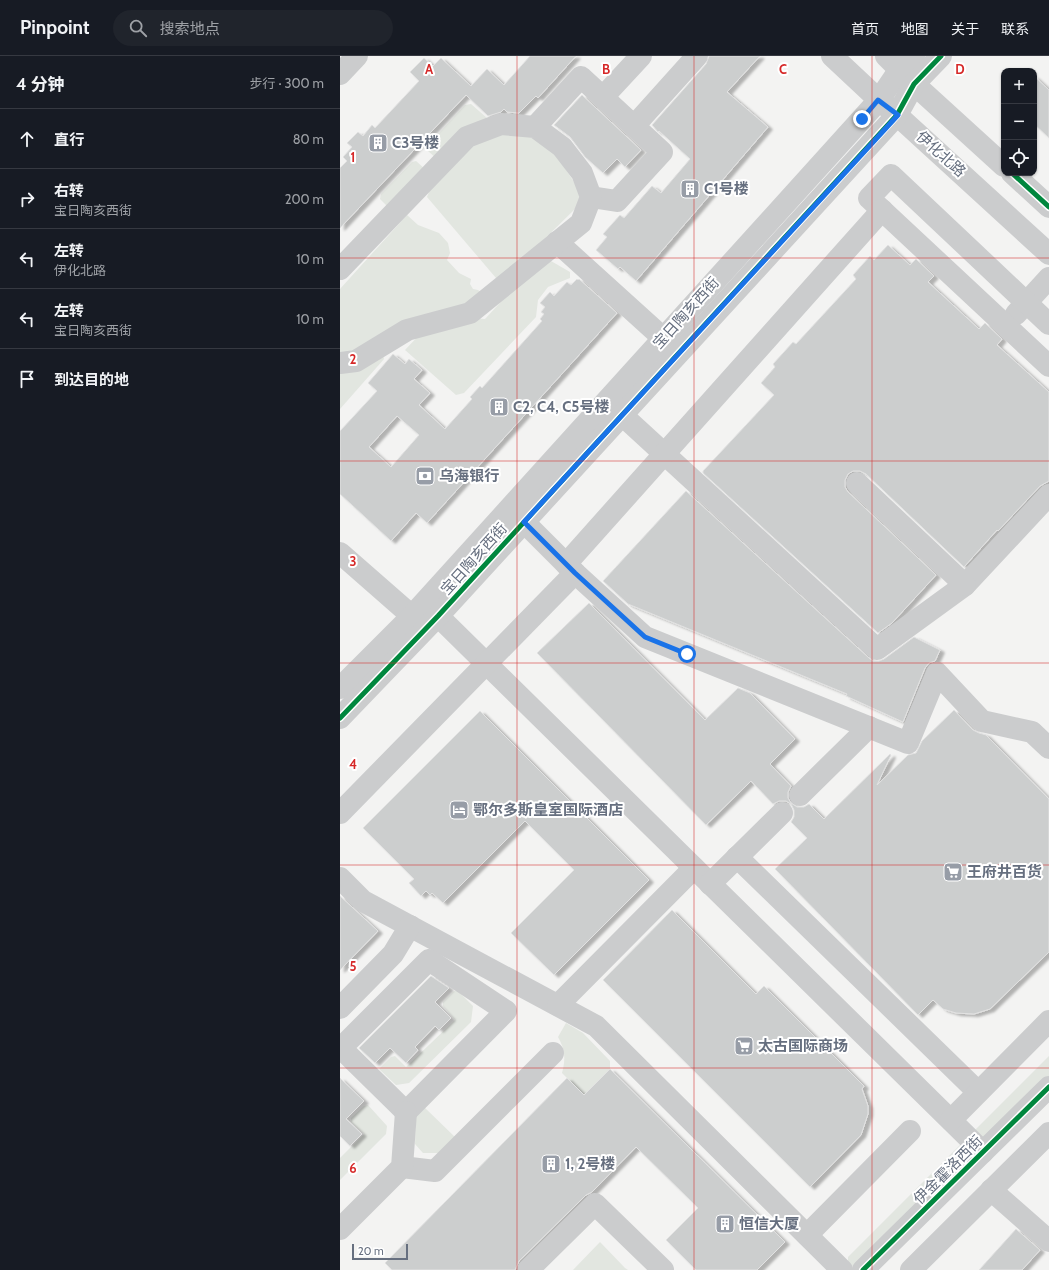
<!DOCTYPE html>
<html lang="zh">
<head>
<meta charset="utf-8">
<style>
  :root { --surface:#171b24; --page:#20242c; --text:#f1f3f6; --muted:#9ea1a6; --line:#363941 }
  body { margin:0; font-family:Cabin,"Noto Sans SC",sans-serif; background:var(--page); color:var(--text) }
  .controls { position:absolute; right:12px; top:12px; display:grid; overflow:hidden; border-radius:8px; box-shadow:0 1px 3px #0004 }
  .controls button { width:36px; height:36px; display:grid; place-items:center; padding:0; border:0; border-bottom:1px solid var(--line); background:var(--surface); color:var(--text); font:20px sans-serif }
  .scale { position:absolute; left:12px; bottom:10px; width:56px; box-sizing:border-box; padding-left:4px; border:2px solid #666f7f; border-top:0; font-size:11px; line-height:14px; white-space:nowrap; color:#666f7f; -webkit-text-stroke:3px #fff; paint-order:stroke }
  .stop { position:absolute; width:12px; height:12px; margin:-9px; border:3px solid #1a73e8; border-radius:50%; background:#fff }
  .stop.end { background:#1a73e8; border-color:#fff; box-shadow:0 1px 4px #0008 }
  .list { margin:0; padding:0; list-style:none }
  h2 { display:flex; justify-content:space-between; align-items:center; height:52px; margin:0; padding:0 16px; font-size:17px }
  h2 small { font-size:13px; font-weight:400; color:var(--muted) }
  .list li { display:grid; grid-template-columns:26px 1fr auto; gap:12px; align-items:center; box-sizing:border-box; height:60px; padding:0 16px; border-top:1px solid var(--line) }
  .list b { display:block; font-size:15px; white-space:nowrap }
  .list p { margin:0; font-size:13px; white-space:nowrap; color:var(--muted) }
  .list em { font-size:13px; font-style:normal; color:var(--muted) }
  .icon { flex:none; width:22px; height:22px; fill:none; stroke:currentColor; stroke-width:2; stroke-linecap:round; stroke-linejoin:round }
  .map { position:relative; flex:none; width:709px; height:1214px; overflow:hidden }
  header { display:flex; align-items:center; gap:24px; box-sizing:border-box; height:56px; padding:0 20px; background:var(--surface); border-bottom:1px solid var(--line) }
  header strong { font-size:19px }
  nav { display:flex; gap:22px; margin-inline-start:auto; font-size:14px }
  .search { width:280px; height:36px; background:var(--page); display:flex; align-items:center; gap:10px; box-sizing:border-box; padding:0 14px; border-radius:22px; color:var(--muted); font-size:15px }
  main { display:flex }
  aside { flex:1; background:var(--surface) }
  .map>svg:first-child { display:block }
  .green { fill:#e2e6e0 }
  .building { fill:#cccece; stroke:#e2e2e2; fill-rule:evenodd; filter:url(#shadow) }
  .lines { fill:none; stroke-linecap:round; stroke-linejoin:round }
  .minor { stroke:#cbcccd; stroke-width:22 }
  .cycleway-casing { stroke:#fff; stroke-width:8 }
  .cycleway { stroke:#00873e; stroke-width:5 }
  .route { stroke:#1a73e8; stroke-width:5 }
  .grid { fill:none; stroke:#d62828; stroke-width:1; stroke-opacity:0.55 }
  .labels { text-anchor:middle; stroke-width:4; stroke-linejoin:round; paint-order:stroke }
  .poi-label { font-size:15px; font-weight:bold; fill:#666f7f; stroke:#fff; text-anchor:start }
  .street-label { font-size:15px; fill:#666f7f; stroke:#fff }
  .grid-label { font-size:13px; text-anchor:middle; font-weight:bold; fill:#d62828; stroke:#fff; stroke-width:4; stroke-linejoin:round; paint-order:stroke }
</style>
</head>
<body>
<header>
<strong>Pinpoint</strong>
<div class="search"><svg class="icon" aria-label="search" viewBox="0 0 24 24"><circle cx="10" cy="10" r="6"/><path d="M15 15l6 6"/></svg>搜索地点</div>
<nav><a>首页</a><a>地图</a><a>关于</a><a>联系</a></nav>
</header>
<main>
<aside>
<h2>4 分钟<small>步行 · 300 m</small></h2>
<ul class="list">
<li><svg class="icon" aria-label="ahead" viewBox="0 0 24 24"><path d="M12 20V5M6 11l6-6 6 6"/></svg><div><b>直行</b></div><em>80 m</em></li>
<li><svg class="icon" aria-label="right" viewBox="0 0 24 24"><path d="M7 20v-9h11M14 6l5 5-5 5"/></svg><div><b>右转</b><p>宝日陶亥西街</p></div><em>200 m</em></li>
<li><svg class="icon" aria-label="left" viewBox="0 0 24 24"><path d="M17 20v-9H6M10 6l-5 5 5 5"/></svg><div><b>左转</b><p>伊化北路</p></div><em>10 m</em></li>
<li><svg class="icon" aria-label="left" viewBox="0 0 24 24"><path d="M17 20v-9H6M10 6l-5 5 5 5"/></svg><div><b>左转</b><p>宝日陶亥西街</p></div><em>10 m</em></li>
<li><svg class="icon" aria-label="arrive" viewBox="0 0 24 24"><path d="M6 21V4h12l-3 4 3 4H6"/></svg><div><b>到达目的地</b></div></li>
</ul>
</aside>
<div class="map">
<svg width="709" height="1214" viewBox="0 0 709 1214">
  <defs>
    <filter id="shadow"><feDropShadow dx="4.5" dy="2.5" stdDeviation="1" flood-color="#0004"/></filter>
  </defs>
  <rect width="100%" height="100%" fill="#f3f3f2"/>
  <g class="green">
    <polygon points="131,48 147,62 96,102 88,95 88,89 125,49"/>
    <polygon points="171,75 209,87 241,137 238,150 163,224 156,222 87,141 93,126 128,86"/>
    <polygon points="76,105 86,114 49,152 40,143 41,138 72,106"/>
    <polygon points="67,159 78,169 99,177 108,187 110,197 107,204 119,217 131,223 130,228 133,233 138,234 142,237 132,249 0,300 0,233"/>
    <polygon points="211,205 230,216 230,222 208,231 198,244 196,261 124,337 116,339 65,294 82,276 129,262 145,263 195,209"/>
    <polygon points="43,299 44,303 0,353 0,315"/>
    <polygon points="114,935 118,935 133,950 131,966 69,1027 56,1029 39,1013 51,1001 55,1000 66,1011 115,964 103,950 103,946"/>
    <path d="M226,967L243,977L270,1005V1013L244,1039L222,1017C226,1003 225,993 218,981Z"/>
    <polygon points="709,1000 709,1023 646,1087 634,1075"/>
    <polygon points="28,1049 47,1070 46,1078 0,1124 0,1102 24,1078 11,1066 11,1062 24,1050"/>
    <polygon points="83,1050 118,1084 105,1097 83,1097 75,1088 76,1057"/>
    <polygon points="624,1085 633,1099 513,1211 508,1206 508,1201"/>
    <polygon points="260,1186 285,1212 288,1214 233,1214"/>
  </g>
  <g class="building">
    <polygon points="190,0 236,0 198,42 196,40 179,57 167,56 164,53 161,56 148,60 126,39 0,172 0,112 7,105 3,101 12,91 7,87 18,76 23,80 32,69 35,72 79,25 70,16 84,2 93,10 101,2 131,30 147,13 164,29"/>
    <polygon points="369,0 420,0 387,36 428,71 296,225 280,211 278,213 256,194 267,181 263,178 280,159 284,162 312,130 321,137 350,103 319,75 318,76 312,69 366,8"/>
    <polygon points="694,20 709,34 709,82 694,68"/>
    <polygon points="242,39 301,94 285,111 277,103 263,117 245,101 230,81 214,69"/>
    <polygon points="548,189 570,209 576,203 594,220 588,226 639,273 645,267 662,283 657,289 709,336 709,425 700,430 658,475 657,474 624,511 526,418 520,415 513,415 508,418 505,424 505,431 508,436 596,519 552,567 538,577 363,417 363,415 434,339 421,327 435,311 433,308 453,286 456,288 516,223 513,219 530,200 534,204"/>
    <path d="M237,223L238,224L239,223L277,257L87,467L76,457L51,485L0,438V375L37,335L28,327L53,298L65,308L69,303L82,314L74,323L90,337L79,349L105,373L132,343L130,341L140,330L142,332L202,265L200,263L204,258L201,256L205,251L200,247L210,236L214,240L227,226L231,229ZM57,360L79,379L51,411L29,391Z"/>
    <polygon points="346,435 529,602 533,605 539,605 544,603 574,581 600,594 595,605 589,607 585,612 563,666 506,640 507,638 288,548 263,525"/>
    <polygon points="249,547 365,664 398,632 410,637 455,683 430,708 451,730 448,736 448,742 451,747 457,751 464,751 469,748 484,763 550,698 551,699 537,729 568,699 576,697 582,685 614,654 633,674 639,677 646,679 709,743 709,896 650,953 634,958 616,957 603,953 593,944 578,959 435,813 467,782 451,766 454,761 454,754 451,748 446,745 439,745 433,748 411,725 366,769 197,597"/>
    <polygon points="140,655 309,824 214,919 171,877 234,814 185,765 103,847 92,837 90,839 86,835 81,840 69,827 74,823 23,772"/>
    <polygon points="0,840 38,875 0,914"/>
    <polygon points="332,854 416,938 424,930 524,1030 522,1033 528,1050 528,1058 521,1079 470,1131 263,924"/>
    <polygon points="91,920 109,932 95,946 111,962 99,974 95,970 75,991 78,994 66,1007 50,992 35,1007 19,992"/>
    <polygon points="270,1013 445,1186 417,1214 356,1214 326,1184 358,1152 296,1091 252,1136 246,1139 179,1205 175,1214 52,1214 45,1207 227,1022 244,1039"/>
    <polygon points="0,1022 24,1045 6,1063 22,1078 10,1090 0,1080"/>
    <polygon points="676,1173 700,1194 682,1214 639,1214"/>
  </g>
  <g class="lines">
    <g class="minor">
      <polyline points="492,0 539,44 557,59 709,198"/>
      <polyline points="546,0 574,28 664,110"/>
      <polyline points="0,18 17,0"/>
      <polyline points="263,41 301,0"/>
      <polyline points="294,70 357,0"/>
      <polyline points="195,71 241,21 322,96 277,145 251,141"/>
      <polyline points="672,117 709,151"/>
      <polyline points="217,186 323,282"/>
      <polyline points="0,213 127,81 161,68 195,71 222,91 242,117 251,141 241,167 130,257 67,274 16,305 0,307"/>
      <polyline points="676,258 709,222"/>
      <polyline points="709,268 551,119 529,142 709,310"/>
      <polyline points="282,359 537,593 625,529 709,439"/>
      <polyline points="517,427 625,529"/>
      <polyline points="184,466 235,517 305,581 568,687 597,617 642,665 692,676 709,692"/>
      <polyline points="0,497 72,560"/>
      <polyline points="226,508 542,154"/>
      <polyline points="98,560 643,1096"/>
      <polyline points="0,632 72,560 539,44 560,13 574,0"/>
      <polyline points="0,662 98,560 557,59 574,28 601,0"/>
      <polyline points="460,739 529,671"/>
      <polyline points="0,757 235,517"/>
      <polyline points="397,801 638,1036"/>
      <polyline points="0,822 23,845 256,970 502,1214"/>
      <polyline points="370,828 442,757"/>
      <polyline points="218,949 354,812"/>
      <polyline points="0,952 53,898 70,870"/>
      <polyline points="0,993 89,904 166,955 66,1056 1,992"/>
      <polyline points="611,1064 709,965"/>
      <polyline points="62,1111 95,1115 213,997"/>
      <polyline points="651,1134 709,1185"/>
      <polyline points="0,1173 62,1111 66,1056"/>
      <polyline points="467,1179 570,1075"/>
      <polyline points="188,1214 255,1148 323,1214"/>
      <polyline points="523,1214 709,1031"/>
      <polyline points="571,1214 709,1077"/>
    </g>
    <defs>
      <g id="cycleway">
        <polyline points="672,117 709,151"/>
        <polyline points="0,662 98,560 557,59 574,28 601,0"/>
        <polyline points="523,1214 709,1031"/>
      </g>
    </defs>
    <use href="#cycleway" class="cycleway-casing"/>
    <use href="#cycleway" class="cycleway"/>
  </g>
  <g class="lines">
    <polyline class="route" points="347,598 305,581 235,517 184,466 558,59 538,44 522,63"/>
  </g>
  <path class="grid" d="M177,0V1214M354,0V1214M532,0V1214M0,202H709M0,405H709M0,607H709M0,809H709M0,1012H709"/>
  <defs>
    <symbol id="building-square" viewBox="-11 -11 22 22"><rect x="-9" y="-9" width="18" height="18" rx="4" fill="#979da7" stroke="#fff"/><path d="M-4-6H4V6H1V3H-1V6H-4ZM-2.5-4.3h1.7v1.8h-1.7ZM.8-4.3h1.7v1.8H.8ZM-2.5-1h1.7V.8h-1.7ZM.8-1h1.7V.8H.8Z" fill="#fff"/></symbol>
    <symbol id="bank-square" viewBox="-11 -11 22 22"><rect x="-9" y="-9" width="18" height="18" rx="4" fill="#979da7" stroke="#fff"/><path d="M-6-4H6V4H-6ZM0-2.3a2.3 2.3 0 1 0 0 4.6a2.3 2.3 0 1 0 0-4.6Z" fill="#fff"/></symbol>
    <symbol id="hotel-square" viewBox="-11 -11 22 22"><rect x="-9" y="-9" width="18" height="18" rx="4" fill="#979da7" stroke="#fff"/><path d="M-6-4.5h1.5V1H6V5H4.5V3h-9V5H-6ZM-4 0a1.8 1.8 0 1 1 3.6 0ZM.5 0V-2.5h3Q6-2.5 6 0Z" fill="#fff"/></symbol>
    <symbol id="supermarket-square" viewBox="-11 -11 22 22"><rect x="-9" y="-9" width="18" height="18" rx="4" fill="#979da7" stroke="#fff"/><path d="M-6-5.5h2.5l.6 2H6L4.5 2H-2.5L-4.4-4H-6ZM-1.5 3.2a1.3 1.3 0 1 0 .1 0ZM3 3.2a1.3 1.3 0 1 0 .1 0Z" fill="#fff"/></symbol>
  </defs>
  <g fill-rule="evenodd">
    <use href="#building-square" x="27" y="76" width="22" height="22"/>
    <use href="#building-square" x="339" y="122" width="22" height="22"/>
    <use href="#building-square" x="148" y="340" width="22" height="22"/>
    <use href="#bank-square" x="74" y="409" width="22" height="22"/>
    <use href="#hotel-square" x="108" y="743" width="22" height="22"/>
    <use href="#supermarket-square" x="602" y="805" width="22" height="22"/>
    <use href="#supermarket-square" x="393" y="979" width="22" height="22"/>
    <use href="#building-square" x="200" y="1097" width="22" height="22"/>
    <use href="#building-square" x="374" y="1157" width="22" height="22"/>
  </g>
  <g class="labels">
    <g class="poi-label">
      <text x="52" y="92">C3号楼</text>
      <text x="364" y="138">C1号楼</text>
      <text x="173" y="356">C2, C4, C5号楼</text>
      <text x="99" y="425">乌海银行</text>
      <text x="133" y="759">鄂尔多斯皇室国际酒店</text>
      <text x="627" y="821">王府井百货</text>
      <text x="418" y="995">太古国际商场</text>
      <text x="225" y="1113">1, 2号楼</text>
      <text x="399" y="1173">恒信大厦</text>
    </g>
    <g class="street-label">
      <text transform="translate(601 98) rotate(42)" y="5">伊化北路</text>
      <text transform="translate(346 257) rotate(-48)" y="5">宝日陶亥西街</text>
      <text transform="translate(134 503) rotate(-48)" y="5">宝日陶亥西街</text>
      <text transform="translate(608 1114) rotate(-45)" y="5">伊金霍洛西街</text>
    </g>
  </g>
  <g class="grid-label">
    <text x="89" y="18">A</text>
    <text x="266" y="18">B</text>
    <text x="443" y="18">C</text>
    <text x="620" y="18">D</text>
    <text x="13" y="106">1</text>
    <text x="13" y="308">2</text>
    <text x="13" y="510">3</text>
    <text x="13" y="713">4</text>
    <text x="13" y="915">5</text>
    <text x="13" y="1117">6</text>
  </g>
</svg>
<div class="controls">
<button>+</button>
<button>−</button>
<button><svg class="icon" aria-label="locate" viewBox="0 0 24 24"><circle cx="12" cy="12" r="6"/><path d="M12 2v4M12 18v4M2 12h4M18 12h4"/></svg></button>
</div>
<div class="scale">20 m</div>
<div class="stop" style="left:347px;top:598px"></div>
<div class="stop end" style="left:522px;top:63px"></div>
</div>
</main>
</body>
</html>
